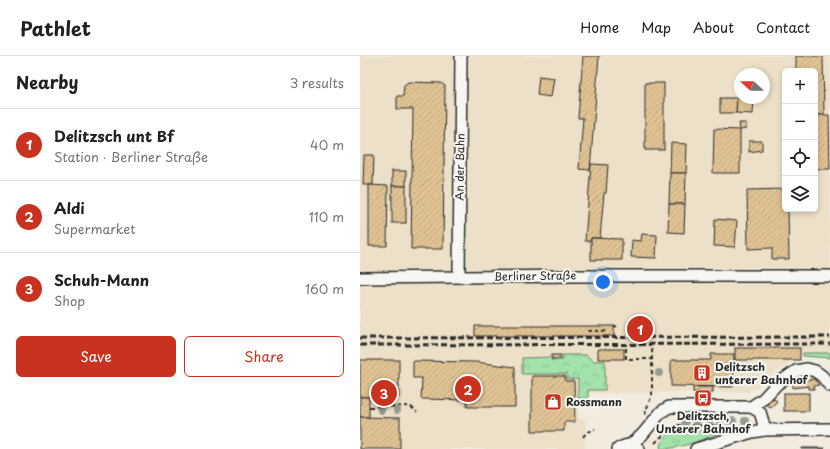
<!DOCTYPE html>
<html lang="en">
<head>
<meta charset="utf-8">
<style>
  :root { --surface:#fff; --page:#f6f6f6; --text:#202124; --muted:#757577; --line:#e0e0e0; --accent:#c8321e }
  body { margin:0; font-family:"Playpen Sans",sans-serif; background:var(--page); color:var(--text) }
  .controls { position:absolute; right:12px; top:12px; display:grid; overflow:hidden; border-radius:6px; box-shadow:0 2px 6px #0003 }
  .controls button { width:36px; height:36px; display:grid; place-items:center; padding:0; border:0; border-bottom:1px solid var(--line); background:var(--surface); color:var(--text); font:20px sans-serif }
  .compass { position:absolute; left:374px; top:12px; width:36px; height:36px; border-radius:50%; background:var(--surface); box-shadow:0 2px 6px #0003; rotate:291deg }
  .you { position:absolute; left:243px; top:226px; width:14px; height:14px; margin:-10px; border:3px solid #fff; border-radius:50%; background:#1a73e8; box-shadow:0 0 0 6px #1a73e833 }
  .badge { display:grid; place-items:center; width:26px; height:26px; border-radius:50%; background:var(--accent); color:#fff; font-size:13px; font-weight:700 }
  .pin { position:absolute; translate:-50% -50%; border:2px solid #fff; box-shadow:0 1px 4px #0006 }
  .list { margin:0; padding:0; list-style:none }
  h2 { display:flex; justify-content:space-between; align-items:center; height:52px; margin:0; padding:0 16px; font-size:17px }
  h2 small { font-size:13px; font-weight:400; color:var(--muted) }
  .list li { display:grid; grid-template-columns:26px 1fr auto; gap:12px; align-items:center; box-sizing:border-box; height:72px; padding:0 16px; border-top:1px solid var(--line) }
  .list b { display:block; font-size:15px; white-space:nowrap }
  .list p { margin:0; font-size:13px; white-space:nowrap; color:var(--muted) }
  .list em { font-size:13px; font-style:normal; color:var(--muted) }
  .actions { display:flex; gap:8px; padding:12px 16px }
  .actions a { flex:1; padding:9px 0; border:1px solid var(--accent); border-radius:6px; text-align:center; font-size:14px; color:var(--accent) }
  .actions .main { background:var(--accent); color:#fff }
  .icon { flex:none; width:22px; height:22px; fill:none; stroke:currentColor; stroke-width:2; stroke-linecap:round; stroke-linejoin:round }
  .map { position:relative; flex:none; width:470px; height:393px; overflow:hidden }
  header { display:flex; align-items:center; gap:24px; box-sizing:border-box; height:56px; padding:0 20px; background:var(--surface); border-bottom:1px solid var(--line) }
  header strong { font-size:19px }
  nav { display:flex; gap:22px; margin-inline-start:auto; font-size:14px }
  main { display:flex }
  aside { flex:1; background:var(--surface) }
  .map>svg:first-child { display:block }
  .built { fill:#ede0c8; fill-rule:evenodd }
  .grass { fill:url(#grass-tufts); stroke:#67866a }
  .forest { fill:url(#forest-crowns); stroke:#67866a }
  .building { fill:url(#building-hatch); stroke:#2b2b2b }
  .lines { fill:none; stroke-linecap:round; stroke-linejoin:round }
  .minor-casing { stroke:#2b2b2b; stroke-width:14 }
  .path { stroke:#2b2b2b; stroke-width:2; stroke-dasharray:4 3; stroke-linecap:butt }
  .minor { stroke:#f6f6f2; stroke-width:11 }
  .rail { stroke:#2b2b2b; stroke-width:3; stroke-dasharray:6 3; stroke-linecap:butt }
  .tree { fill:#959b8e }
  .labels { text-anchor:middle; stroke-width:4; stroke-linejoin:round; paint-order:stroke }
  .street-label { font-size:11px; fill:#2b2b2b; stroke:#f6f6f2 }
  .poi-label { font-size:11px; font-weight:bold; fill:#2b2b2b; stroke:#f6f6f2; text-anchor:start }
</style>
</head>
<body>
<header>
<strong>Pathlet</strong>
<nav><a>Home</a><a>Map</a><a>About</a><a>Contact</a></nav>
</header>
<main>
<aside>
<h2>Nearby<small>3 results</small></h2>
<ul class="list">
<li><span class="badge">1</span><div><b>Delitzsch unt Bf</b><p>Station · Berliner Straße</p></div><em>40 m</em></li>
<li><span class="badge">2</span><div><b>Aldi</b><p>Supermarket</p></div><em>110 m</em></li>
<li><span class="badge">3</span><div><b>Schuh-Mann</b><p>Shop</p></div><em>160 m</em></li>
</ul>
<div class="actions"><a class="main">Save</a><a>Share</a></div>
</aside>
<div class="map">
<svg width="470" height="393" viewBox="0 0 470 393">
  <defs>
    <pattern id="grass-tufts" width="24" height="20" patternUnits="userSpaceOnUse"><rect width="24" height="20" fill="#a3e2aa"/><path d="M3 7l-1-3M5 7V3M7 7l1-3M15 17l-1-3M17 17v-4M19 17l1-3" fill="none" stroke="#8cc292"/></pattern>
    <pattern id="forest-crowns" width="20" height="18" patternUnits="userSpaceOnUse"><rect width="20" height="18" fill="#a3e2aa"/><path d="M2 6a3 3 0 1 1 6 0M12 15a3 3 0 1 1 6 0" fill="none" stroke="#8cc292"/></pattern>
    <pattern id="building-hatch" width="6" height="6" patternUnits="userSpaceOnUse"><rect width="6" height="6" fill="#e0c394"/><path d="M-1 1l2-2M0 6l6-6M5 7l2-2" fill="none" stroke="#c0a880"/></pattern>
  </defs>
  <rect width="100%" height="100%" fill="#f2ecdf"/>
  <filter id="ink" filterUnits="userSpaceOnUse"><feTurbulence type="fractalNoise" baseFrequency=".025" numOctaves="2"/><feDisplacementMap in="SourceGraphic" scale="8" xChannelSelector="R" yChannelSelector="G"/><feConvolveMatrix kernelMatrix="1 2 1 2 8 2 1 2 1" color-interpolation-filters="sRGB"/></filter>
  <g filter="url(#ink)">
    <g class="built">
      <path d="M0,0H470V213L395,212L0,215ZM425,15H455V153H425ZM380,18H404V42H380Z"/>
      <polygon points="470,226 470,297 443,297 389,336 218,337 218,361 226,365 225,393 0,393 0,227"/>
    </g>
    <g class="grass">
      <polygon points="443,297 470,297 470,302 443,300"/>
      <path d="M321,372H339L340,374L342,376L347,374L348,372H374C369,374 363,375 359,377C343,384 318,393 301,393L300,390C302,382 312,373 321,372Z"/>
    </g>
    <polygon class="forest" points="203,299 226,299 233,305 245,305 245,334 228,334 228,342 218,342 218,323 207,323 207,318 162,318 162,302 191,301 191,304 203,304"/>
    <g class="building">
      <polygon points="223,0 239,0 230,114 219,113 223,62 218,62"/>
      <polygon points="436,0 463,0 464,59 455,59 455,15 436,15"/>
      <polygon points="179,20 194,22 191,41 177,39"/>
      <polygon points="48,26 81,27 85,30 83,193 51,193 53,53 37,53 37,40 43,40 44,29"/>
      <rect x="285" y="27" width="19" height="67"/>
      <polygon points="360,42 377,42 376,57 360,57"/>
      <polygon points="377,42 394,43 393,58 376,57"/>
      <polygon points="455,59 469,59 470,113 455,113"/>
      <polygon points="379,67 386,67 386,73 380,74"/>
      <polygon points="354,73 380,74 380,117 353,117"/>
      <polygon points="389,85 402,85 402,94 389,96"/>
      <polygon points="311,87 327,88 326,117 310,117"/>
      <polygon points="4,99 14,99 13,129 3,129"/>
      <polygon points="231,108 248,109 246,137 244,137 240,182 231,182 231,185 225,185"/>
      <rect x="32" y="115" width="14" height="15"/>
      <polygon points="310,117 326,117 325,148 309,148"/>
      <polygon points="9,129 28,130 27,190 9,190"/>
      <rect x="32" y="130" width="14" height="37"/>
      <polygon points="425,133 425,153 428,153 429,203 412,203 412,192 388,193 387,134"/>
      <polygon points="309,148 325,148 324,177 308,176"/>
      <polygon points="355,163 377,165 375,191 354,190"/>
      <polygon points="282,178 297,179 296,202 271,201 272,184 281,185"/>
      <polygon points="231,182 262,183 262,204 231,204"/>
      <rect x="115" y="270" width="139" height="10"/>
      <rect x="375" y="292" width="65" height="12"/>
      <rect x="238" y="293" width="26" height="10"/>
      <polygon points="351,298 374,298 373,331 311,330 311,304 351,304"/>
      <rect x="192" y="299" width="9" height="4"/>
      <rect x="0" y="304" width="39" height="37"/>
      <polygon points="53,305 116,306 155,311 155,351 107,351 107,344 61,343 62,322 53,322"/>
      <polygon points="172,320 205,320 205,325 214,325 215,366 204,366 204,375 172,375"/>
      <polygon points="454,323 459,329 454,330 454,333 449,333 449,330 433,332 433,324"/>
      <rect x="333" y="331" width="20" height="5"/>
      <rect x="424" y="337" width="25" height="18"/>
      <rect x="0" y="341" width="9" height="20"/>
      <polygon points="411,341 417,345 411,352 406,348"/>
      <polygon points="0,361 40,362 40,393 0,393"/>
      <polygon points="442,392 465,392 464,393 442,393"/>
    </g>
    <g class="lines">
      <defs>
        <g id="minor">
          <polyline points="99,221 101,0"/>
          <polyline points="0,222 213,220 470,220"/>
          <polyline points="391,351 400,356 403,366 404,374"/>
          <polyline points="270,389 282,379 301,356 309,351 391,351 403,343 417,328 436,315 447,313 455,315 462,320 470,330"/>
          <path d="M258,393C266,388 271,388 279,393"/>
          <polyline points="336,393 392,376 404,374 470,373"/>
        </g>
      </defs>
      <use href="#minor" class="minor-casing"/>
      <g class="path">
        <polyline points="254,271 257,270"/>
        <polyline points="228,275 247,275"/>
        <polyline points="266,292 266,303 292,303"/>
        <polyline points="9,351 50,350 57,356"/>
        <polyline points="285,359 286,354 292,339 292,292"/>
        <polyline points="223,381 226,377 235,373"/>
        <path d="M295,387C302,380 309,373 319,369L375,370"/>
      </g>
      <use href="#minor" class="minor"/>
      <g class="rail">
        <polyline points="0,282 470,281"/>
        <polyline points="0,289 470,288"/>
      </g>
    </g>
    <g class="tree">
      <circle cx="299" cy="317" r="4"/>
      <circle cx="21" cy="354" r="4"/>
      <circle cx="37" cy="354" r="4"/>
      <circle cx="373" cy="365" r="4"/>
      <circle cx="385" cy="365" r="4"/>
      <circle cx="325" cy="366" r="4"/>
      <circle cx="336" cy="366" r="4"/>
      <circle cx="349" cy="366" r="4"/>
      <circle cx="360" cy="366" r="4"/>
    </g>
  </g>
  <defs>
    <symbol id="building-square" viewBox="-11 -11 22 22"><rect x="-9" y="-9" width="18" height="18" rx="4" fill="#c8321e" stroke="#f6f6f2"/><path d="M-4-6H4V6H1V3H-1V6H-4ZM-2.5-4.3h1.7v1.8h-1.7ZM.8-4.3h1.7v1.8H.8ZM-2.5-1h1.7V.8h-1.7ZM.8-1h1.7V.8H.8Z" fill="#fff"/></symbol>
    <symbol id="bus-square" viewBox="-11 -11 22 22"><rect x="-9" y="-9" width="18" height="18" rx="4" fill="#c8321e" stroke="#f6f6f2"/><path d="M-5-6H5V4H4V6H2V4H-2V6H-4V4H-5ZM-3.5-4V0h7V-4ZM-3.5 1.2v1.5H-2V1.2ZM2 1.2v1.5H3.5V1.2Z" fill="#fff"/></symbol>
    <symbol id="shop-square" viewBox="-11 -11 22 22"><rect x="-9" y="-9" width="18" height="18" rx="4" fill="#c8321e" stroke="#f6f6f2"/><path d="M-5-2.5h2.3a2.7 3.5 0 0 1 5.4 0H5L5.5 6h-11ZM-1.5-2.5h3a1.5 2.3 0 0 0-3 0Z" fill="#fff"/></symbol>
  </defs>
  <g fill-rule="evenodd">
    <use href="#building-square" x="332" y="307" width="20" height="20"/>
    <use href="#bus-square" x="333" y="332" width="20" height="20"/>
    <use href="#shop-square" x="183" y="336" width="20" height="20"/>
  </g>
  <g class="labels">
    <g class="street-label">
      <text transform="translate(100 111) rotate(-89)" y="4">An der Bahn</text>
      <text transform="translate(175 220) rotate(-1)" y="4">Berliner Straße</text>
    </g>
    <g class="poi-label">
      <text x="355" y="315">Delitzsch<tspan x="355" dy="13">unterer Bahnhof</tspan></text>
      <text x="206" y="350">Rossmann</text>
      <text x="343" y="364" text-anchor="middle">Delitzsch,<tspan x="343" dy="13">Unterer Bahnhof</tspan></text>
    </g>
  </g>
</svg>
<div class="controls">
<button>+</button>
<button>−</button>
<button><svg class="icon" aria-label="locate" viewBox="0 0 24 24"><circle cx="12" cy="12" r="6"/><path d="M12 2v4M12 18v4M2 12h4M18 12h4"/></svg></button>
<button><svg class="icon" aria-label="layers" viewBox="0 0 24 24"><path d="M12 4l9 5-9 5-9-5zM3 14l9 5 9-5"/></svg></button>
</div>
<svg class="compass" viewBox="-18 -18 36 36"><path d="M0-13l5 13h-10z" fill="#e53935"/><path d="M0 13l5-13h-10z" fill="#757577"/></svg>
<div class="you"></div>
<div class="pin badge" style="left:280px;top:273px">1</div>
<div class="pin badge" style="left:108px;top:333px">2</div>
<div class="pin badge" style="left:24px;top:337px">3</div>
</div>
</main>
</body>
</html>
